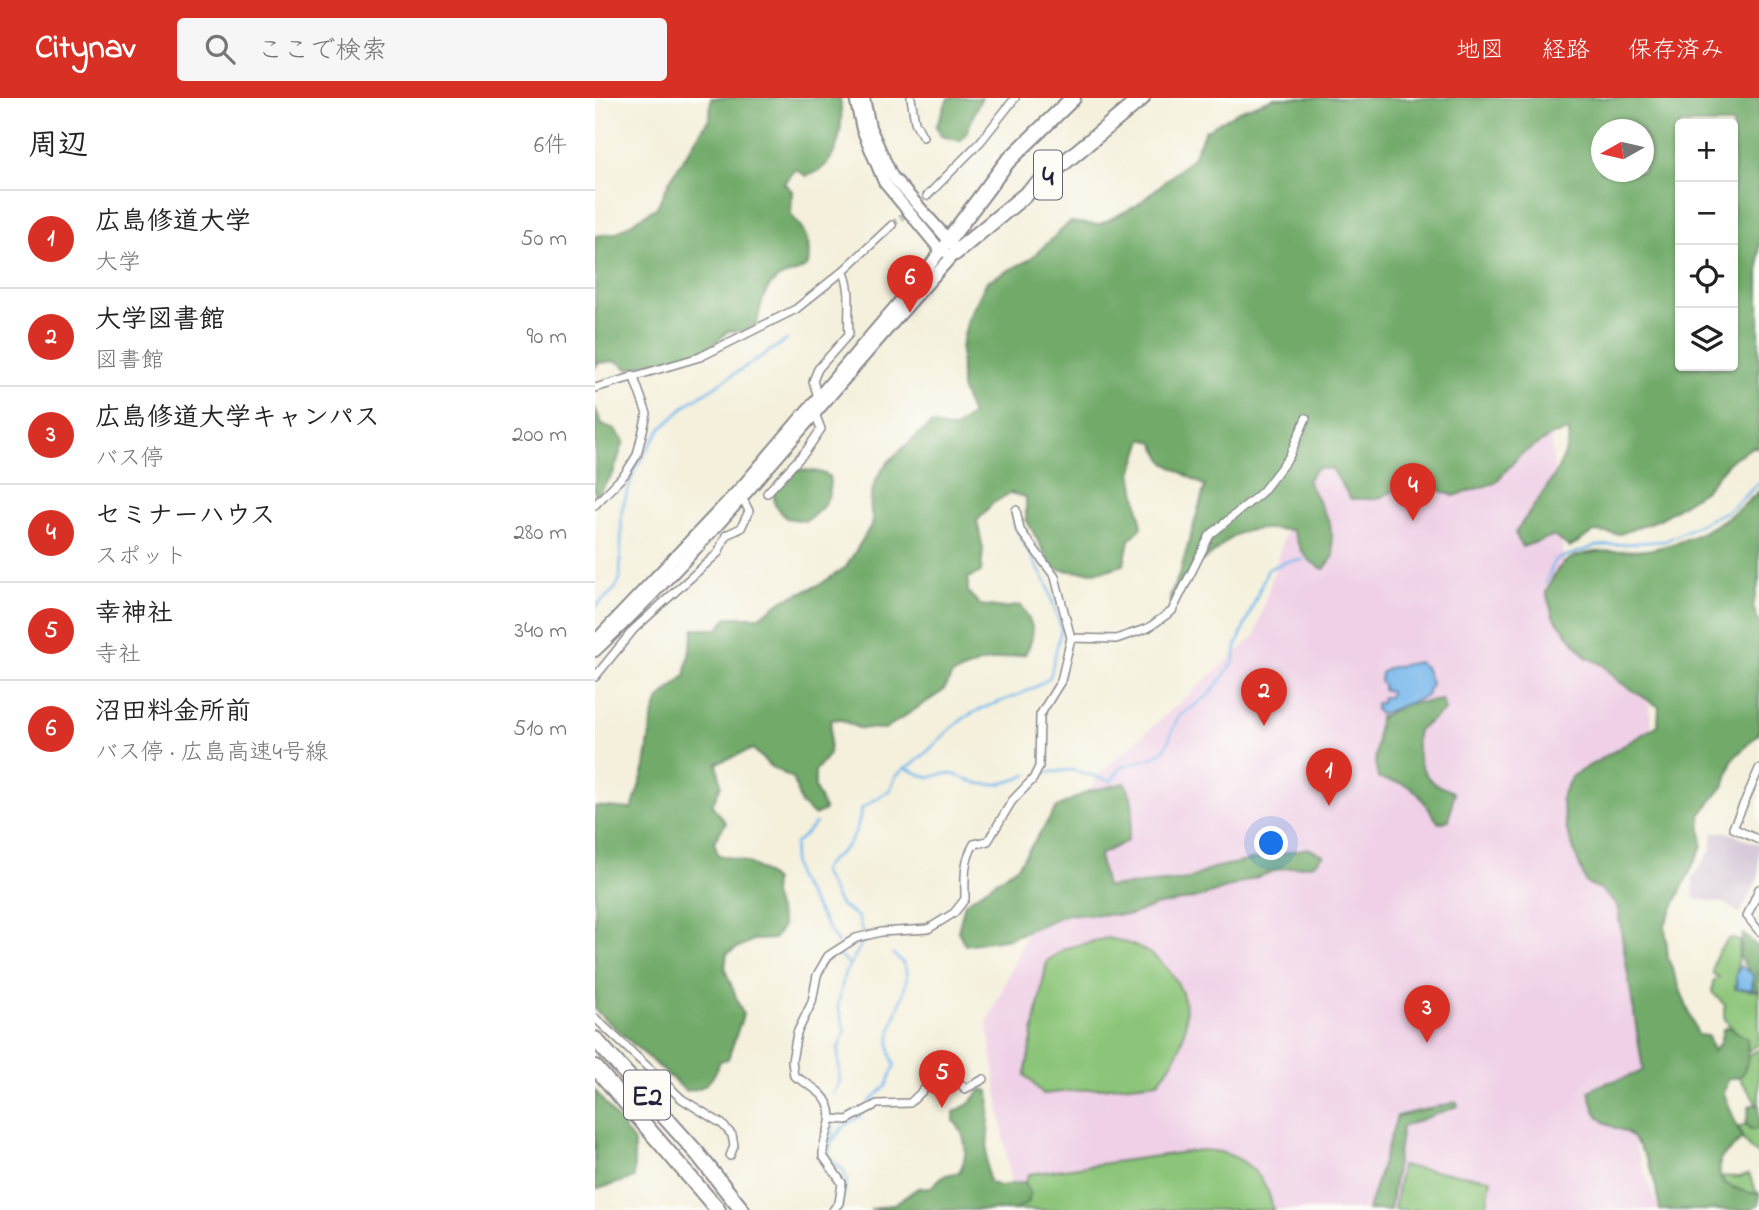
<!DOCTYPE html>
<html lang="ja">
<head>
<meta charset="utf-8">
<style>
  :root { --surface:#fff; --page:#f6f6f6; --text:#222; --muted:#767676; --line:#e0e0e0; --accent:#d93025 }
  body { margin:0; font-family:"Indie Flower","Klee One",sans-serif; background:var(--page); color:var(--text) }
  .controls { position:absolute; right:21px; top:21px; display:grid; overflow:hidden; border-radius:7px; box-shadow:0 2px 5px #0004 }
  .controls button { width:63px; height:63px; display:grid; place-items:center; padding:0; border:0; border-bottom:2px solid var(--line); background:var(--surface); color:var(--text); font:35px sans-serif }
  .compass { position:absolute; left:996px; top:21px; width:63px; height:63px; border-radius:50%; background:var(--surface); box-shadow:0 2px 5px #0004; rotate:262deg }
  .you { position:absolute; left:677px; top:746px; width:24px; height:24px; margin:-18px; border:5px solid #fff; border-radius:50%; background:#1a73e8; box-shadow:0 0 0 10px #1a73e833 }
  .badge { display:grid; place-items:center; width:46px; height:46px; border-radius:50%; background:var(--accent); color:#fff; font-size:23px; font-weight:700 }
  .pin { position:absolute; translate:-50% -58px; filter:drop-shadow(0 2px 4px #0008) }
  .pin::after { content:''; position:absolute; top:37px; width:24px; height:21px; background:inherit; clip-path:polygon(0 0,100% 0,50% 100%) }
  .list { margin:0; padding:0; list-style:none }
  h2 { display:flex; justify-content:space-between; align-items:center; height:91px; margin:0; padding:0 28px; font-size:30px }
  h2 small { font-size:23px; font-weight:400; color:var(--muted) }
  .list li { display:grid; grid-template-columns:46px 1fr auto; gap:21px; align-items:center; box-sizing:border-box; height:98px; padding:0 28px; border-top:2px solid var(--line) }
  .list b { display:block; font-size:26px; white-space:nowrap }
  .list p { margin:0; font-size:23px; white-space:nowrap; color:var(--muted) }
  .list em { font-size:23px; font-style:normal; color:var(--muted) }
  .icon { flex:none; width:38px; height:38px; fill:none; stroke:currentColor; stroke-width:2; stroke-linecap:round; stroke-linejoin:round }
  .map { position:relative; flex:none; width:1164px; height:1112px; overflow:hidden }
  header { display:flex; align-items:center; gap:42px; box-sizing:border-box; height:98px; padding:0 35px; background:var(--accent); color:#fff }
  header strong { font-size:33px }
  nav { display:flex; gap:38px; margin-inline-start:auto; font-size:24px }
  .search { width:490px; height:63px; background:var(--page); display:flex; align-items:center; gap:18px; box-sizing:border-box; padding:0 24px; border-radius:7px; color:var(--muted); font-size:26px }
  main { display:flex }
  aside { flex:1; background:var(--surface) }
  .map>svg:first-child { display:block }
  .built { fill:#efd0e6 }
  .industrial { fill:#cdbed2 }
  .green { fill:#8cc579; stroke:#57745a; stroke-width:2 }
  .forest { fill:#71aa69; stroke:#4a6652; stroke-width:2; fill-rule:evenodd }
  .water { fill:#78b8ec; stroke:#4d6d94; stroke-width:2 }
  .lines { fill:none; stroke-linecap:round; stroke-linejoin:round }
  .stream { stroke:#78b8ec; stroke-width:2.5 }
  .street-tunnel { stroke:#cac7bc; stroke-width:7; stroke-dasharray:7 3.5; stroke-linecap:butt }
  .street-casing { stroke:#8b898c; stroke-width:10 }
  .secondary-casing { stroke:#8b898c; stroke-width:14 }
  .highway-casing { stroke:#8b898c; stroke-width:18 }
  .street { stroke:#fff; stroke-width:7 }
  .secondary { stroke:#fff; stroke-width:10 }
  .highway { stroke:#fff; stroke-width:14 }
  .labels { text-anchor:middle; stroke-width:6; stroke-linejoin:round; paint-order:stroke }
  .shield { fill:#fdfcf7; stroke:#646373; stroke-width:2 }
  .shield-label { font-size:28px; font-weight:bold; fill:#22223b }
</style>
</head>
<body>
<header>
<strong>Citynav</strong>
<div class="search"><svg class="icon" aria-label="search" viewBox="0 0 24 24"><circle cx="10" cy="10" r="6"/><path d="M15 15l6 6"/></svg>ここで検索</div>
<nav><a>地図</a><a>経路</a><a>保存済み</a></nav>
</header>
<main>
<aside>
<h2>周辺<small>6件</small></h2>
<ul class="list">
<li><span class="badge">1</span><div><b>広島修道大学</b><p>大学</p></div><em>50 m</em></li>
<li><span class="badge">2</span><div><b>大学図書館</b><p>図書館</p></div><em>90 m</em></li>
<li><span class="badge">3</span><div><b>広島修道大学キャンパス</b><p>バス停</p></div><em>200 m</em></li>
<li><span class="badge">4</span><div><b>セミナーハウス</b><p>スポット</p></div><em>280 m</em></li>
<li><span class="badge">5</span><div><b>幸神社</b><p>寺社</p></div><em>340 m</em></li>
<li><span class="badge">6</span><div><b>沼田料金所前</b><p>バス停 · 広島高速4号線</p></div><em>510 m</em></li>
</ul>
</aside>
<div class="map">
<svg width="1164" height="1112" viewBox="0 0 1164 1112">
  <rect width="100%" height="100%" fill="#fdfcf7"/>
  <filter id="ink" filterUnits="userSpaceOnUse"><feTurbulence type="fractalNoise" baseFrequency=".0143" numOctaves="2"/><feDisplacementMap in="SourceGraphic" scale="14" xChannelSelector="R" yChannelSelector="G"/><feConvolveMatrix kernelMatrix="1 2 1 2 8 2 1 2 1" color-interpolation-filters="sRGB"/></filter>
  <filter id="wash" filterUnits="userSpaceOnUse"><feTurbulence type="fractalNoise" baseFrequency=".00686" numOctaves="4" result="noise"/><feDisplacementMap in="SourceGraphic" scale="28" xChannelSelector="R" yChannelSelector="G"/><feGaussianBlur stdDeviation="1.57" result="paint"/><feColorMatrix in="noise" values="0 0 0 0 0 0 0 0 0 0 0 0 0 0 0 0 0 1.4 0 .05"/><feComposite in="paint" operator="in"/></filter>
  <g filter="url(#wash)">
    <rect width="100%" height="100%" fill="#f4f0dc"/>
    <polygon class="built" points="955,329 974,518 1050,581 1059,644 1023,783 1057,973 1024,1006 1064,1112 420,1112 392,926 502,678 660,538 711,363"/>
    <polygon class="industrial" points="1118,734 1132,734 1164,747 1164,778 1145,816 1129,805 1099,801 1097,780 1116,752"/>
    <g class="green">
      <path d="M512,840C590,853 616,924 563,984L448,996L430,977L452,863L471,850Z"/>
      <path d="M1135,840L1145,843L1140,891L1164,893V946L1153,953C1150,947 1149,941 1145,937C1134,926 1126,924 1130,907L1117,894L1118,883L1124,879L1118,876C1117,862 1125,849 1135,840Z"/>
      <polygon points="1164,951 1164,1008 1145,981 1155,957"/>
      <path d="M1151,1026L1155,1031H1164V1057C1153,1050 1147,1043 1144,1029Z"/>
      <path d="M605,1052C643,1052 672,1074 678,1112H419L433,1105L435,1095L430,1084L434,1076Z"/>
      <polygon points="806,1068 896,1081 891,1112 799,1112"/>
      <polygon points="1154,1076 1162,1095 1158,1097 1131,1086 1125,1078 1144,1079"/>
    </g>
    <g class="forest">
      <path d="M116,0H245C249,30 244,70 211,78L200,71L189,85L197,93L196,117C212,134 216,145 213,167C204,174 199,175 188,178C169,185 165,209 162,226L149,233H133C112,257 89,259 59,264C50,265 42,270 33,271L21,263L3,265L0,270V138L21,135L62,109L75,82L115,19Z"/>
      <path d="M353,0H387C376,15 377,32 365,43L346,38L341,29Z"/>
      <path d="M679,0H1164V350L1158,349L1136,362L1110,392L1065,421L1025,436L999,434L975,449L958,438L927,449L920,435C936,410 977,362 974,333L958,337L925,357L900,385L859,398L839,390L807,389L782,401H756L737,371L722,370L712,382L735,425L739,458L729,471C710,464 704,449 697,432C680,431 652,428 637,439C624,448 616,461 601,465L575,509V498L585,475L610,388L570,365L558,344L548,341L537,375L547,429L534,442L529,466C507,477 481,475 458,470L431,421V399L415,395L397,406L382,423L388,451L386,474L373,480V494L385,507L410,510L425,507C439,525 442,536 430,556L384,565L357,577L348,593L290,631L263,630L245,621L236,622L234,656L220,673V690L230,712L219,717L206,706L198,680L176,669L158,651L122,665L126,687L117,707L131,725L119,743L123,757C147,761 162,766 179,783L178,797L188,828L179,841L158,842L132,855L130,871L148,917L133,961L125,963C119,981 111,992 91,993L0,912V708L37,711L50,669L57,621L64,601L90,578L99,531H124L132,519H164L190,501L224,487L251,469L278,424C265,376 305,354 336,326L359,331L377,317L366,290V250L373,221L392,183L434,162L475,124L504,127L541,108L598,60L610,33L644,13ZM1085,26H1138V268H1085ZM1006,32H1048V74H1006Z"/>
      <polygon points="0,309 7,327 19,331 29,343 18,376 0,399"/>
      <path d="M198,370C212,374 222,371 234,378C238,400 229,410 211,423L191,420L180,407L178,393Z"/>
      <path d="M1164,393V484L1158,508L1164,525V635L1137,662L1130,686L1105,717L1107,748L1070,826L1073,860L1103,937L1113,938L1118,953L1125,945L1128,931L1133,929L1152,940L1153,963L1146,979L1133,981L1129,995L1147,1041L1125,1061C1125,1067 1123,1078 1127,1083C1133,1089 1157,1097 1164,1095V1106L1154,1112H1065C1061,1084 1055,1058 1035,1037C1031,1033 1026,1032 1021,1030C1001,1023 999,1012 994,993C1011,981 1031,983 1048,972L1022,807L1005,791L991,785L972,733L966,699L977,678L1063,627L1064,609L1023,583L1008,567L991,559L958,518L951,494C955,486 958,477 964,470C983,446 1032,456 1057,451C1099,443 1134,423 1164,393Z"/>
      <path d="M847,602L850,612L823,632C819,649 824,674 839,685C845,690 854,690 859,695L854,722L844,725C836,716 828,700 820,693C811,684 795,684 783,680L780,665L784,620L811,606Z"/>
      <path d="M530,685C542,705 538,722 532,743L504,757L511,789L592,782L618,770L713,750L729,757L719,766L685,771L606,799L560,808L535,817L472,816L415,840L370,847L363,833L370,805L423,768L462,709L494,693Z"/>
      <path d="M1148,836L1164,850V893L1157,892C1164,877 1149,871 1144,858Z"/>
      <path d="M387,991L394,993C397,1023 388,1054 394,1084L404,1088L430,1084L435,1095L433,1105L419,1112H275L299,1106L323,1090L336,1089L348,1078L364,1074C374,1058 372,1037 359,1023V1014L375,1005Z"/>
      <polygon points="0,992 39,1044 39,1080 0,1092"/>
      <polygon points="862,1004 863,1008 807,1029 795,1112 773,1112 802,1018"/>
      <polygon points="1160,1006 1164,1008 1164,1031 1157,1032 1151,1026 1154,1008"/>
    </g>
    <g class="water">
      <polygon points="823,564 830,569 836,585 832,598 785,616 781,612 781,605 786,605 787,599 794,599 795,593 788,592 788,586 785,584 786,575 793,570"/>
      <polygon points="1145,868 1158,877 1157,891 1142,891 1141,879"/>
    </g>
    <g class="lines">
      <g class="stream">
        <polyline points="951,484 960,462 1001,448 1070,443 1136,411 1164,385"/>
        <polyline points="0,509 20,491 25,481 27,411 40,370 66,331 94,305 192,242"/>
        <path d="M311,670C333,657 347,636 368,621C395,602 429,601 455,579L466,531L452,486L418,426"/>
        <polyline points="448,675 477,672 516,683 526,669 559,659 570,651 583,619 614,597 627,580 639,564 641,549 673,471 693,463 708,462"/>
        <polyline points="221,725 200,746 198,762 201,778 243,846"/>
        <path d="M268,836L263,819L245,807L227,774C232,762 238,761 247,753C260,742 264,725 267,710L295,692L301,678L310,670L334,680C361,669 364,682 388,686C403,688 419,683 432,677"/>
        <polyline points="242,856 255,867"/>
        <polyline points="238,997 245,983 243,952 250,932 243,908 249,877 269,842"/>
        <path d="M274,1004L291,988L300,967C280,933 322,892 309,867C307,863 301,859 298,856"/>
        <polyline points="239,1029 233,1059 249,1073 252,1083 244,1112"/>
        <polyline points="235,1046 248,1029 266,1018"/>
      </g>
    </g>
  </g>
  <g filter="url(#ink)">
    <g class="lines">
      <polyline class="street-tunnel" points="297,127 332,98"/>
      <defs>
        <g id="street">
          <polyline points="316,0 320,24 328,39"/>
          <polyline points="332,98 386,43 420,0"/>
          <polyline points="0,290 105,259 201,211 248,173 297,127"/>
          <path d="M223,299L218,283L223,271L254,236C252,214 258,192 248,173"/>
          <polyline points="172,395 211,353 226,331 221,318"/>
          <polyline points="0,407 30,376 42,357 52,316 38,277"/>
          <polyline points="421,412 425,432 460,479 476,540"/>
          <polyline points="0,579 39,531 123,455 131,437 146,430 154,413 148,401"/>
          <polyline points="1164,671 1138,730 1164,742"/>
          <polyline points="1164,791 1152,818 1164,833"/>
          <polyline points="0,920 87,1001 127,1026 137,1037 139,1048 135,1058"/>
          <polyline points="236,1021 252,1022 282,1006 315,1005 347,974 355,973 370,991 389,981"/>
          <path d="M238,1112L244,1105L247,1085L228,1058C227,1046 233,1036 235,1024C240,1000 217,988 199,978L197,963L202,935L217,904L222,877L233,858L261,840L286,834L333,831L359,815L370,801C370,780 368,765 379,746L393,743L417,703L438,681L444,669L445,617L466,583L476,540L521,541L553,530L577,513L615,437L667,394L694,359L711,320"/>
        </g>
        <g id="secondary">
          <polyline points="260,0 267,31 289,84 346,153 350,154"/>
          <polyline points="269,0 275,29 297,78 357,146"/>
          <polyline points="0,543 149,386 333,170 355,140"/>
          <path d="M0,553C131,430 239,288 360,155"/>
        </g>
        <g id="highway">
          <polyline points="355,140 412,64 478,0"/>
          <polyline points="360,155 547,0"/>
          <polyline points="0,941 102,1055 147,1112"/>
          <polyline points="0,969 123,1112"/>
        </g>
      </defs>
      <use href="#street" class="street-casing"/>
      <use href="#secondary" class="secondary-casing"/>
      <use href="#highway" class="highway-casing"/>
      <use href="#street" class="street"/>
      <use href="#secondary" class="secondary"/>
      <use href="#highway" class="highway"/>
    </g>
  </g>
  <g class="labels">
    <g class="shield">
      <rect x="439" y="52.5" width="28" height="49" rx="5"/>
      <rect x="29" y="972.5" width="46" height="49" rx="5"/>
    </g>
    <g class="shield-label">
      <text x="453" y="87">4</text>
      <text x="52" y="1007">E2</text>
    </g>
  </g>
</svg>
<div class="controls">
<button>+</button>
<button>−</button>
<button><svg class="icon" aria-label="locate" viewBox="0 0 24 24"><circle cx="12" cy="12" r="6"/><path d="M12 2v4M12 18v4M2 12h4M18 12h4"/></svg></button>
<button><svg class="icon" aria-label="layers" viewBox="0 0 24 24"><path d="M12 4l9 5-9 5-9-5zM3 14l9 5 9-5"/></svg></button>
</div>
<svg class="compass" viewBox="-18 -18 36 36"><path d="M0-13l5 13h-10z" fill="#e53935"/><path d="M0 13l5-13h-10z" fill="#767676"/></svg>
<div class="you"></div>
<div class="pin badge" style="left:734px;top:708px">1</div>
<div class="pin badge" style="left:669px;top:628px">2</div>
<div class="pin badge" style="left:832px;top:945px">3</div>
<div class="pin badge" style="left:818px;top:423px">4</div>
<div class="pin badge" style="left:347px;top:1010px">5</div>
<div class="pin badge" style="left:315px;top:215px">6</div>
</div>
</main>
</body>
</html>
